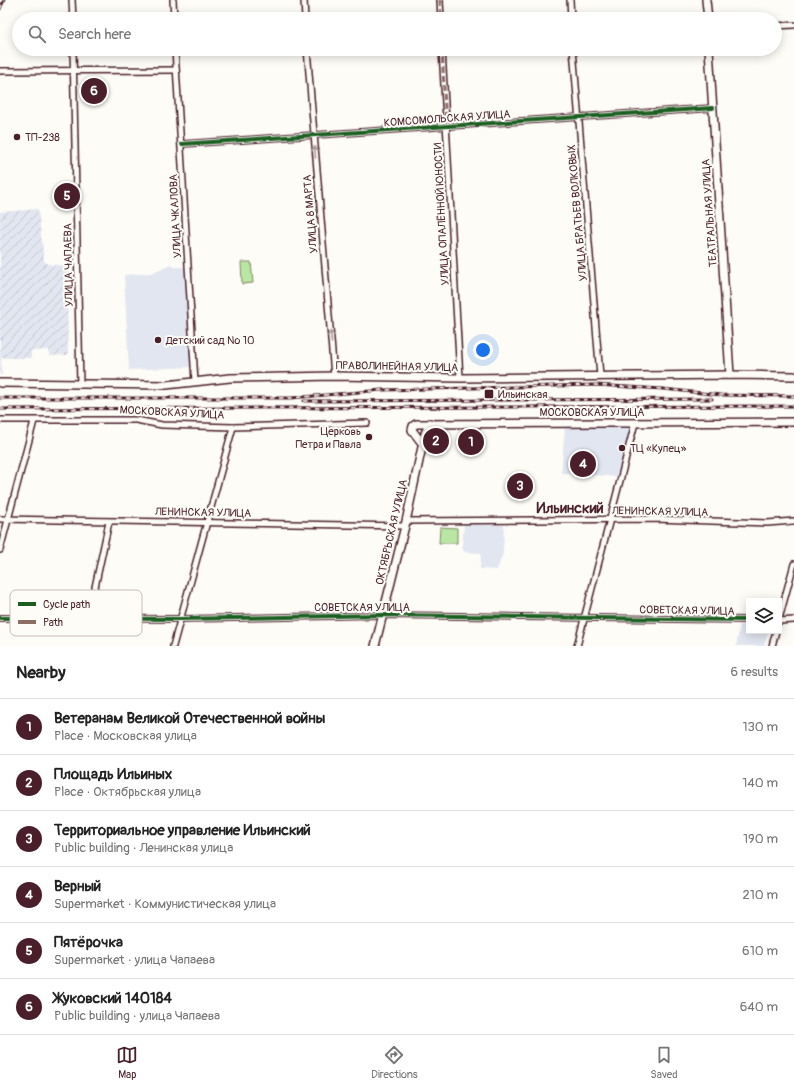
<!DOCTYPE html>
<html lang="en">
<head>
<meta charset="utf-8">
<style>
  :root { --surface:#fff; --page:#f2f2f2; --text:#222; --muted:#767676; --line:#e0e0e0; --accent:#4a1f2b }
  body { margin:0; font-family:Pangolin,sans-serif; background:var(--page); color:var(--text) }
  .controls { position:absolute; right:12px; bottom:12px; display:grid; overflow:hidden; border-radius:0px; box-shadow:0 2px 10px #0003 }
  .controls button { width:36px; height:36px; display:grid; place-items:center; padding:0; border:0; border-bottom:1px solid var(--line); background:var(--surface); color:var(--text); font:20px sans-serif }
  .you { position:absolute; left:483px; top:350px; width:14px; height:14px; margin:-10px; border:3px solid #fff; border-radius:50%; background:#1a73e8; box-shadow:0 0 0 6px #1a73e833 }
  .badge { display:grid; place-items:center; width:26px; height:26px; border-radius:50%; background:var(--accent); color:#fff; font-size:13px; font-weight:700 }
  .pin { position:absolute; translate:-50% -50%; border:2px solid #fff; box-shadow:0 1px 4px #0006 }
  .list { margin:0; padding:0; list-style:none }
  h2 { display:flex; justify-content:space-between; align-items:center; height:52px; margin:0; padding:0 16px; font-size:17px }
  h2 small { font-size:13px; font-weight:400; color:var(--muted) }
  .list li { display:grid; grid-template-columns:26px 1fr auto; gap:12px; align-items:center; box-sizing:border-box; height:56px; padding:0 16px; border-top:1px solid var(--line) }
  .list b { display:block; font-size:15px; white-space:nowrap }
  .list p { margin:0; font-size:13px; white-space:nowrap; color:var(--muted) }
  .list em { font-size:13px; font-style:normal; color:var(--muted) }
  .icon { flex:none; width:22px; height:22px; fill:none; stroke:currentColor; stroke-width:2; stroke-linecap:round; stroke-linejoin:round }
  .map { position:relative; flex:none; width:794px; height:646px; overflow:hidden }
  .search { position:absolute; background:var(--surface); box-shadow:0 2px 10px #0003; left:12px; right:12px; top:12px; height:44px; display:flex; align-items:center; gap:10px; box-sizing:border-box; padding:0 14px; border-radius:22px; color:var(--muted); font-size:15px }
  .sheet { height:388px; background:var(--surface) }
  nav { display:flex; justify-content:space-around; align-items:center; box-sizing:border-box; height:56px; border-top:1px solid var(--line); background:var(--surface); font-size:11px; color:var(--muted) }
  nav a { display:grid; justify-items:center; gap:2px }
  nav .on { color:var(--accent) }
  .map>svg:first-child { display:block }
  .built { fill:#e2e6f0 }
  .industrial { fill:url(#industrial-furrows) }
  .green { fill:#b9e6a3; stroke:#828267 }
  .lines { fill:none; stroke-linecap:round; stroke-linejoin:round }
  .street-casing { stroke:#4a1f2b; stroke-width:8 }
  .secondary-casing { stroke:#4a1f2b; stroke-width:10 }
  .street { stroke:#fdfcf7; stroke-width:5 }
  .secondary { stroke:#fdfcf7; stroke-width:7 }
  .rail-casing { stroke:#4a1f2b; stroke-width:3 }
  .rail { stroke:#fdfcf7; stroke-width:1.5; stroke-dasharray:4.5; stroke-linecap:butt }
  .quiet { stroke:#8d6e63; stroke-width:3; stroke-dasharray:6 3; stroke-linecap:butt }
  .cycleway-casing { stroke:#fdfcf7; stroke-width:6 }
  .cycleway { stroke:#1b5e20; stroke-width:4 }
  .oneway { stroke:#ac999b }
  .poi-dot { fill:#4a1f2b; stroke:#fdfcf7; stroke-width:1.5 }
  .labels { text-anchor:middle; stroke-width:4; stroke-linejoin:round; paint-order:stroke }
  .street-label { font-size:11px; fill:#4a1f2b; stroke:#fdfcf7 }
  .poi-label { font-size:11px; fill:#4a1f2b; stroke:#fdfcf7; text-anchor:start }
  .district-label { font-size:15px; font-weight:bold; fill:#4a1f2b; stroke:#fdfcf7 }
  .key { fill:#fdfcf7; stroke:#c7baba; stroke-width:1 }
  .key-label { font-size:11px; fill:#4a1f2b }
</style>
</head>
<body>
<div class="map">
<svg width="794" height="646" viewBox="0 0 794 646">
  <defs>
    <pattern id="industrial-furrows" width="10" height="10" patternUnits="userSpaceOnUse"><rect width="10" height="10" fill="#e2e6f0"/><path d="M-1 1l2-2M0 10L10 0M9 11l2-2" fill="none" stroke="#c3c5ce"/></pattern>
  </defs>
  <rect width="100%" height="100%" fill="#fdfcf7"/>
  <filter id="ink" filterUnits="userSpaceOnUse"><feTurbulence type="fractalNoise" baseFrequency=".025" numOctaves="2"/><feDisplacementMap in="SourceGraphic" scale="8" xChannelSelector="R" yChannelSelector="G"/><feConvolveMatrix kernelMatrix="1 2 1 2 8 2 1 2 1" color-interpolation-filters="sRGB"/></filter>
  <g filter="url(#ink)">
    <g class="built">
      <polygon points="171,264 173,267 185,267 191,367 129,370 124,275 151,273"/>
      <polygon points="633,426 619,477 561,473 565,427"/>
      <polygon points="464,524 504,525 503,553 497,570 480,569 481,553 464,552 462,547"/>
      <polygon points="740,625 749,625 749,631 768,631 764,646 736,646"/>
    </g>
    <polygon class="industrial" points="38,209 44,260 47,264 67,266 68,355 50,356 49,350 31,351 31,358 1,358 2,375 0,375 0,212"/>
    <g class="green">
      <polygon points="241,262 251,262 253,283 242,284"/>
      <polygon points="440,527 457,528 457,543 439,543"/>
    </g>
    <g class="lines">
      <defs>
        <g id="street">
          <polyline points="72,0 73,19"/>
          <polyline points="173,0 174,19"/>
          <polyline points="304,0 305,19"/>
          <polyline points="440,0 441,19"/>
          <polyline points="570,0 571,19"/>
          <polyline points="775,26 794,25"/>
          <polyline points="73,49 80,385"/>
          <polyline points="175,49 195,382"/>
          <polyline points="307,49 334,376"/>
          <polyline points="442,49 460,378"/>
          <polyline points="573,49 600,376"/>
          <polyline points="0,71 176,70"/>
          <polyline points="182,144 713,108"/>
          <polyline points="0,420 136,420 162,425 233,427 367,423"/>
          <polyline points="0,519 405,526"/>
          <polyline points="406,521 656,519 767,523 794,521"/>
          <polyline points="0,550 34,421"/>
          <polyline points="95,587 109,522"/>
          <polyline points="0,618 180,619 382,615 749,620"/>
          <polyline points="779,619 794,564"/>
          <polyline points="779,621 794,620"/>
          <polyline points="173,646 233,427"/>
          <polyline points="577,646 635,423"/>
          <polyline points="772,646 776,631"/>
        </g>
        <g id="secondary">
          <polyline points="706,0 708,19"/>
          <polyline points="709,49 730,375"/>
          <polyline points="0,383 166,385 230,378 334,376 460,378 730,375 794,376"/>
          <polyline points="422,443 412,430 413,426 416,424 794,422"/>
          <polyline points="375,646 405,526 425,433 430,423"/>
        </g>
      </defs>
      <use href="#street" class="street-casing"/>
      <use href="#secondary" class="secondary-casing"/>
      <use href="#street" class="street"/>
      <use href="#secondary" class="secondary"/>
      <defs>
        <g id="rail">
          <polyline points="0,9 4,0"/>
          <polyline points="0,398 291,398 382,390 595,385 663,389 721,395 794,396"/>
          <polyline points="304,401 712,399"/>
          <polyline points="0,409 794,406"/>
        </g>
      </defs>
      <use href="#rail" class="rail-casing"/>
      <use href="#rail" class="rail"/>
      <g class="quiet">
        <polyline points="440,0 441,19"/>
        <polyline points="442,49 446,127"/>
      </g>
      <defs>
        <g id="cycleway">
          <polyline points="182,144 713,108"/>
          <polyline points="0,618 180,619 382,615 749,620"/>
        </g>
      </defs>
      <use href="#cycleway" class="cycleway-casing"/>
      <use href="#cycleway" class="cycleway"/>
    </g>
    <defs><path id="oneway-shaft" d="M-6 0H5M1.5-3L5.5 0L1.5 3" fill="none" stroke-width="1.6" stroke-linecap="round" stroke-linejoin="round"/></defs>
    <g class="oneway">
      <use href="#oneway-shaft" transform="translate(315 152) rotate(-95)"/>
      <use href="#oneway-shaft" transform="translate(331 337) rotate(-95)"/>
    </g>
  </g>
  <g class="poi-dot">
    <circle cx="17" cy="137" r="4"/>
    <circle cx="158" cy="340" r="4"/>
    <rect x="484" y="389" width="10" height="10" rx="2"/>
    <circle cx="369" cy="437" r="4"/>
    <circle cx="622" cy="448" r="4"/>
  </g>
  <g class="labels">
    <g class="street-label">
      <text transform="translate(447 118) rotate(-4)" y="4">КОМСОМОЛЬСКАЯ УЛИЦА</text>
      <text transform="translate(577 213) rotate(-95)" y="4">УЛИЦА БРАТЬЕВ ВОЛКОВЫХ</text>
      <text transform="translate(709 213) rotate(-94)" y="4">ТЕАТРАЛЬНАЯ УЛИЦА</text>
      <text transform="translate(310 214) rotate(-95)" y="4">УЛИЦА 8 МАРТА</text>
      <text transform="translate(441 214) rotate(-93)" y="4">УЛИЦА ОПАЛЁННОЙ ЮНОСТИ</text>
      <text transform="translate(175 216) rotate(-93)" y="4">УЛИЦА ЧКАЛОВА</text>
      <text transform="translate(68 265) rotate(-91)" y="4">УЛИЦА ЧАПАЕВА</text>
      <text transform="translate(397 366) rotate(1)" y="4">ПРАВОЛИНЕЙНАЯ УЛИЦА</text>
      <text transform="translate(172 412) rotate(3)" y="4">МОСКОВСКАЯ УЛИЦА</text>
      <text x="592" y="416">МОСКОВСКАЯ УЛИЦА</text>
      <text transform="translate(660 511) rotate(1)" y="4">ЛЕНИНСКАЯ УЛИЦА</text>
      <text transform="translate(203 512) rotate(1)" y="4">ЛЕНИНСКАЯ УЛИЦА</text>
      <text transform="translate(391 532) rotate(-77)" y="4">ОКТЯБРЬСКАЯ УЛИЦА</text>
      <text x="362" y="611">СОВЕТСКАЯ УЛИЦА</text>
      <text transform="translate(687 610) rotate(1)" y="4">СОВЕТСКАЯ УЛИЦА</text>
    </g>
    <g class="poi-label">
      <text x="25" y="141">ТП-238</text>
      <text x="166" y="344">Детский сад № 10</text>
      <text x="498" y="398">Ильинская</text>
      <text x="361" y="435" text-anchor="end">Церковь<tspan x="361" dy="13">Петра и Павла</tspan></text>
      <text x="630" y="452">ТЦ «Купец»</text>
    </g>
    <g class="district-label">
      <text x="570" y="513">Ильинский</text>
    </g>
  </g>
  <rect x="10" y="590" width="132" height="46" rx="6" class="key"/>
  <rect x="18" y="602" width="18" height="4" fill="#1b5e20"/>
  <rect x="18" y="620" width="18" height="4" fill="#8d6e63"/>
  <g class="key-label">
    <text x="43" y="608">Cycle path</text>
    <text x="43" y="626">Path</text>
  </g>
</svg>
<div class="controls">
<button><svg class="icon" aria-label="layers" viewBox="0 0 24 24"><path d="M12 4l9 5-9 5-9-5zM3 14l9 5 9-5"/></svg></button>
</div>
<div class="you"></div>
<div class="pin badge" style="left:471px;top:442px">1</div>
<div class="pin badge" style="left:436px;top:441px">2</div>
<div class="pin badge" style="left:520px;top:486px">3</div>
<div class="pin badge" style="left:583px;top:464px">4</div>
<div class="pin badge" style="left:67px;top:196px">5</div>
<div class="pin badge" style="left:94px;top:91px">6</div>
<div class="search"><svg class="icon" aria-label="search" viewBox="0 0 24 24"><circle cx="10" cy="10" r="6"/><path d="M15 15l6 6"/></svg>Search here</div>
</div>
<section class="sheet">
<h2>Nearby<small>6 results</small></h2>
<ul class="list">
<li><span class="badge">1</span><div><b>Ветеранам Великой Отечественной войны</b><p>Place · Московская улица</p></div><em>130 m</em></li>
<li><span class="badge">2</span><div><b>Площадь Ильиных</b><p>Place · Октябрьская улица</p></div><em>140 m</em></li>
<li><span class="badge">3</span><div><b>Территориальное управление Ильинский</b><p>Public building · Ленинская улица</p></div><em>190 m</em></li>
<li><span class="badge">4</span><div><b>Верный</b><p>Supermarket · Коммунистическая улица</p></div><em>210 m</em></li>
<li><span class="badge">5</span><div><b>Пятёрочка</b><p>Supermarket · улица Чапаева</p></div><em>610 m</em></li>
<li><span class="badge">6</span><div><b>Жуковский 140184</b><p>Public building · улица Чапаева</p></div><em>640 m</em></li>
</ul>
</section>
<nav>
<a class="on"><svg class="icon" aria-label="map" viewBox="0 0 24 24"><path d="M3 6l6-2 6 2 6-2v14l-6 2-6-2-6 2zM9 4v14M15 6v14"/></svg>Map</a>
<a><svg class="icon" aria-label="directions" viewBox="0 0 24 24"><path d="M12 3l9 9-9 9-9-9zM9 14v-3h6M13 9l2 2-2 2"/></svg>Directions</a>
<a><svg class="icon" aria-label="saved" viewBox="0 0 24 24"><path d="M7 4h10v16l-5-4-5 4z"/></svg>Saved</a>
</nav>
</body>
</html>
